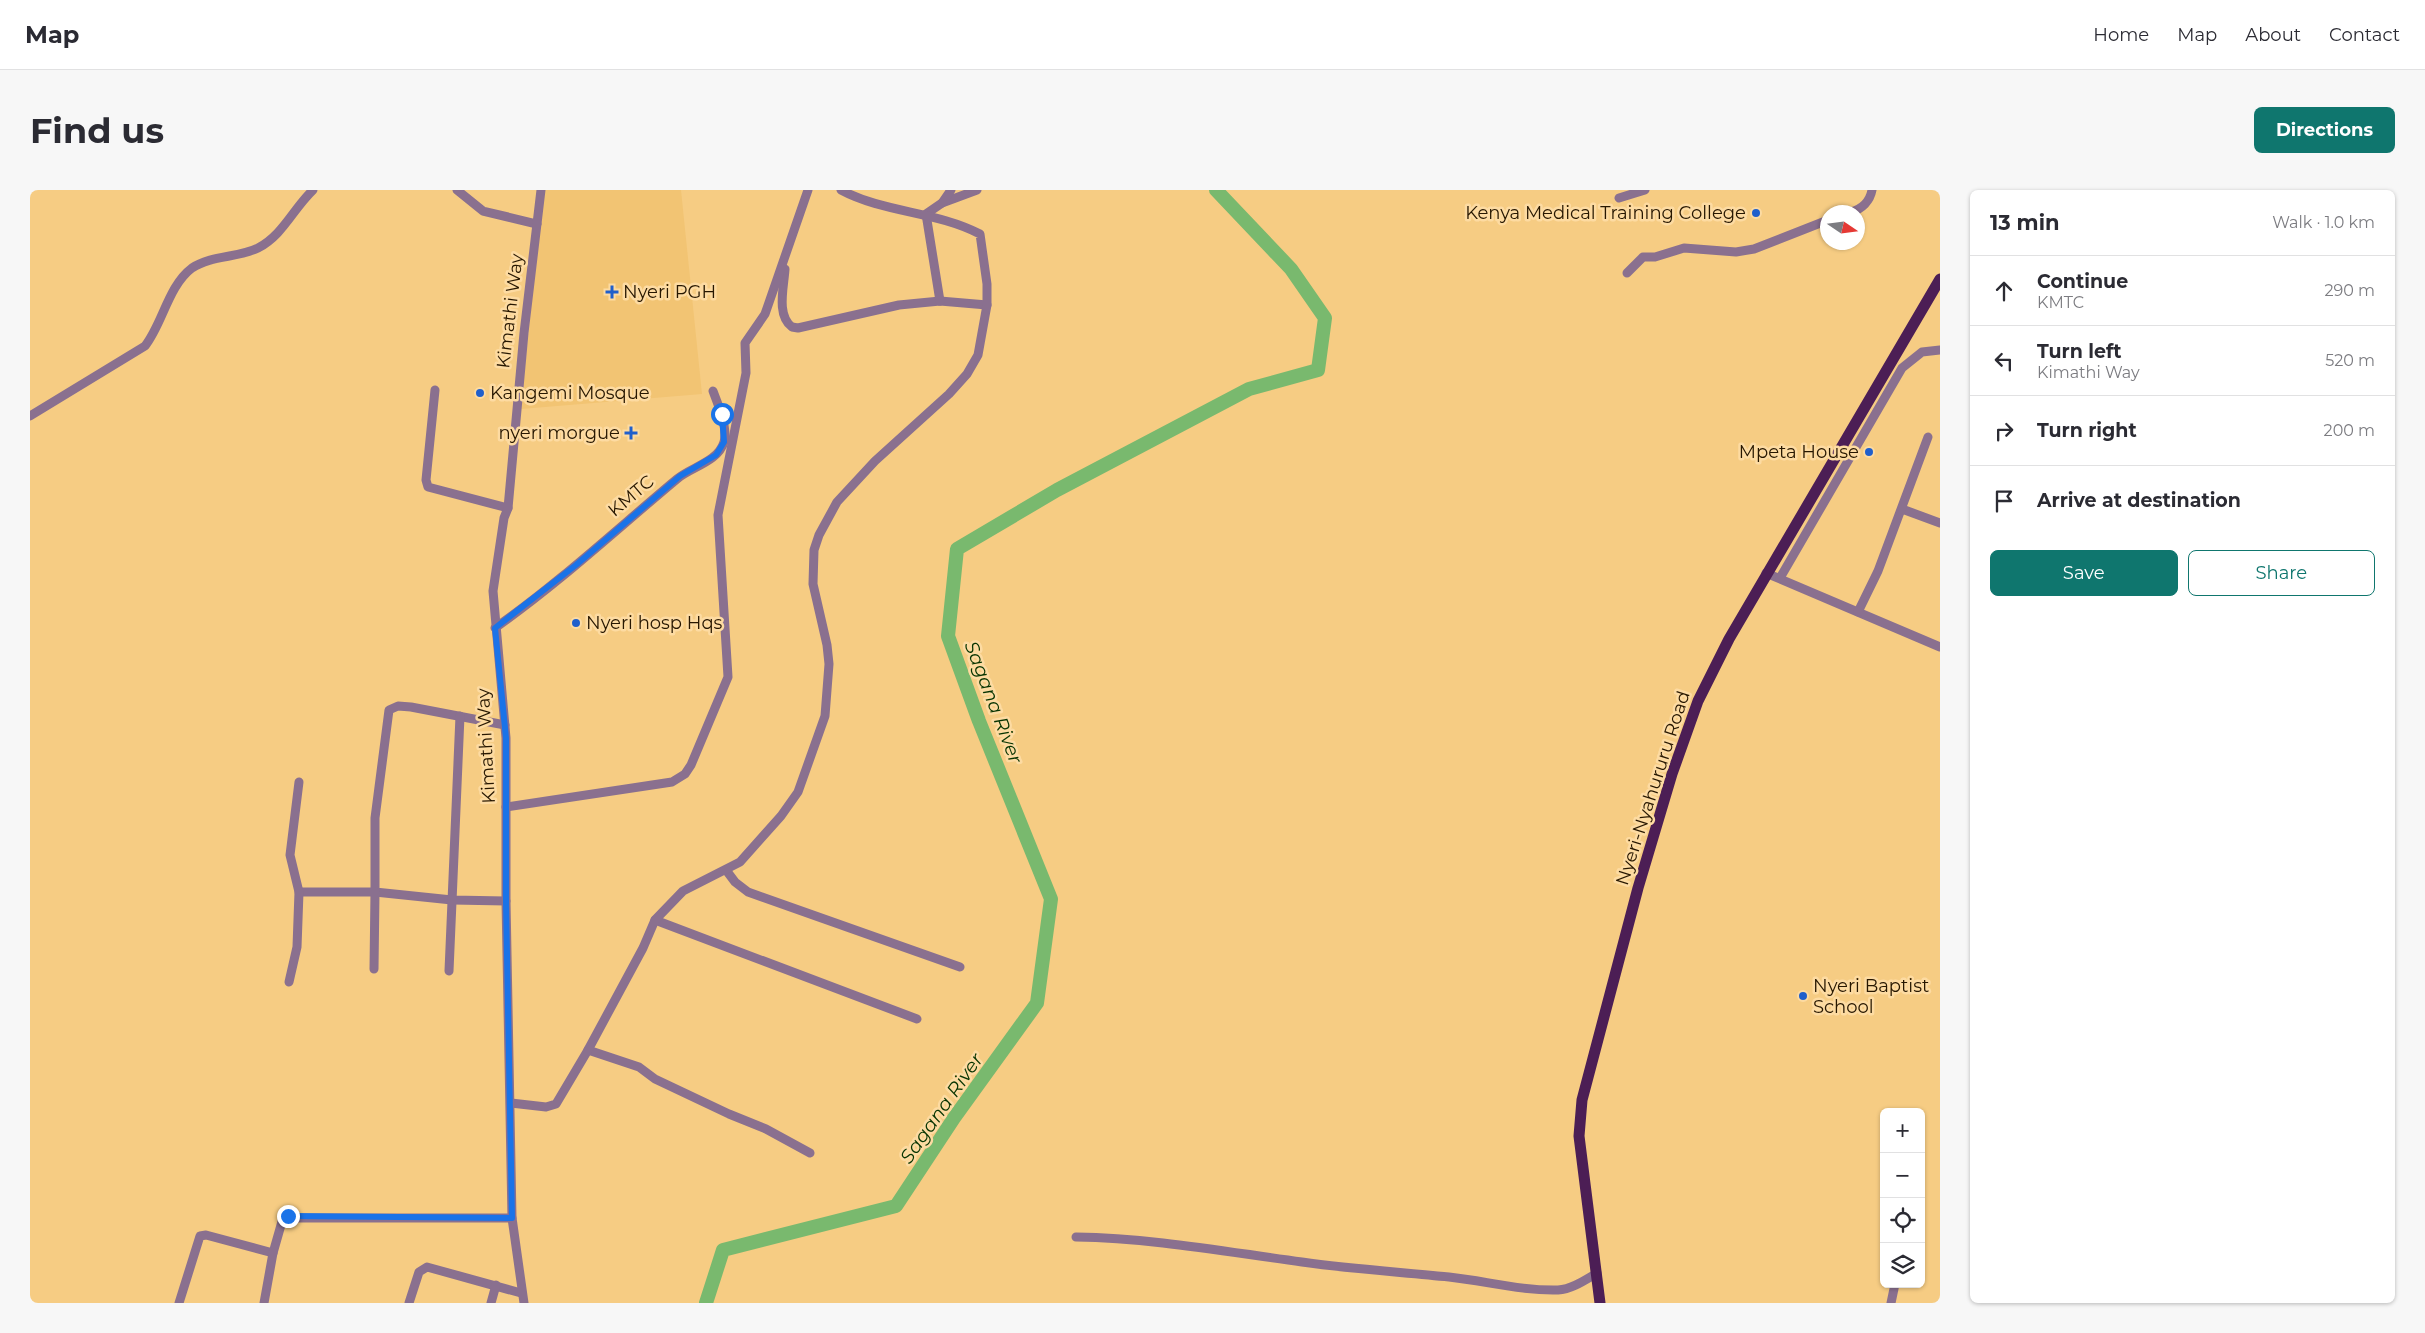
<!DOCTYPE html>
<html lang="en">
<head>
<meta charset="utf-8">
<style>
  :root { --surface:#fff; --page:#f7f7f7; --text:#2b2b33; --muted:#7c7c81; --line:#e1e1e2; --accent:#0f766e }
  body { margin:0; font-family:Montserrat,sans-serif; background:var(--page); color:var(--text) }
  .controls { position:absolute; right:15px; bottom:15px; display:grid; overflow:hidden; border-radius:8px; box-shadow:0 1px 4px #0004 }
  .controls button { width:45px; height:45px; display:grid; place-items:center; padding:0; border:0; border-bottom:1px solid var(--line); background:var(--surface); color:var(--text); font:25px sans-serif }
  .compass { position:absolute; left:1790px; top:15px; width:45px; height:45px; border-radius:50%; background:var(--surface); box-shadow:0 1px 4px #0004; rotate:103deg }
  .stop { position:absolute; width:15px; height:15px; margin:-11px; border:4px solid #1a73e8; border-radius:50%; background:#fff }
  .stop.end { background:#1a73e8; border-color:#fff; box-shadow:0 1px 5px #0008 }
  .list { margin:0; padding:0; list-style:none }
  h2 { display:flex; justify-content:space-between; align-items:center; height:65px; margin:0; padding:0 20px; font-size:21px }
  h2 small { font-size:16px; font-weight:400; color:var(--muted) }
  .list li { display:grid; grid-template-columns:32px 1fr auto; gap:15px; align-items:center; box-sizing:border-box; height:70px; padding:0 20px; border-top:1px solid var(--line) }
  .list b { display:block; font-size:19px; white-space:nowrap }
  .list p { margin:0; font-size:16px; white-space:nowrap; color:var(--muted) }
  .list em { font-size:16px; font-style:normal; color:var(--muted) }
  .actions { display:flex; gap:10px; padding:15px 20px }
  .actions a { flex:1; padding:11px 0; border:1px solid var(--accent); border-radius:8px; text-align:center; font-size:18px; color:var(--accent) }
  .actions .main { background:var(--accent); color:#fff }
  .icon { flex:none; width:28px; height:28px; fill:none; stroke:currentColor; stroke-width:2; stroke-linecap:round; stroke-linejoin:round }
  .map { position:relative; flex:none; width:1910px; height:1113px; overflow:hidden; border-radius:8px }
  header { display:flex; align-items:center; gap:30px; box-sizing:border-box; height:70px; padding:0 25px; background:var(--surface); border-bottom:1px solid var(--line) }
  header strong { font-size:24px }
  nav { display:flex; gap:28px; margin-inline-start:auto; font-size:18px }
  .intro { display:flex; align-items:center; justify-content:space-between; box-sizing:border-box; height:120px; padding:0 30px }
  h1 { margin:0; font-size:35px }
  .button { padding:12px 22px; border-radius:8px; background:var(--accent); color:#fff; font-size:18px; font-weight:700 }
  main { display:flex; gap:30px; padding:0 30px }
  aside { flex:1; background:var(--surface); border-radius:8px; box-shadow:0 1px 4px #0004 }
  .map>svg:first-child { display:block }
  .built { fill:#f2c473 }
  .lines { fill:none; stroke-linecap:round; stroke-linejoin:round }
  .river { stroke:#79b96e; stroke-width:14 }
  .minor { stroke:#8a708f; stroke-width:9 }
  .major { stroke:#4c1e55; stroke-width:11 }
  .route { stroke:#1a73e8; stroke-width:6 }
  .poi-dot { fill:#205fcb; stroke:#fddba2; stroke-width:2 }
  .labels { text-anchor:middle; stroke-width:5; stroke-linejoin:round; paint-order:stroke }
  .poi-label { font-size:18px; fill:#271700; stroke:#fddba2; text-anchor:start }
  .street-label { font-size:18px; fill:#271700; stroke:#fddba2 }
  .water-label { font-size:19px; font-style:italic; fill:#073400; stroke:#fddba2 }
</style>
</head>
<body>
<header>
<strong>Map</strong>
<nav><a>Home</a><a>Map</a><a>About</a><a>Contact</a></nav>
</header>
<div class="intro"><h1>Find us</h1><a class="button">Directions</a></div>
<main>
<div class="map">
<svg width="1910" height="1113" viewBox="0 0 1910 1113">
  <rect width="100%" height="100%" fill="#f6cc83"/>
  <polygon class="built" points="513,0 651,0 672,204 491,219"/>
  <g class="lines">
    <polyline class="river" points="676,1113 693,1060 866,1016 924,928 1007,813 1021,709 949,531 918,446 927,359 1027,300 1219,199 1288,180 1295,128 1261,79 1186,0"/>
    <g class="minor">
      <polyline points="427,0 453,21 507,34"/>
      <polyline points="1589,8 1615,0"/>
      <polyline points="912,13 947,0"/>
      <path d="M1821,22C1832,19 1840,11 1842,0"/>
      <path d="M755,79C754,97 746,125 762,137L768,138L869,115L910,111L957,115"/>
      <polyline points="1597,83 1613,67 1625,67 1654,58 1706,62 1724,59 1798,30"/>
      <polyline points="910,111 896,24 912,13 921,0"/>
      <polyline points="405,200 396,290 398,297 478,318"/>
      <path d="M0,226L115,156C133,133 138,96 162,78C181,65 208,68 228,58C253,45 263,19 283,0"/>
      <polyline points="1872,319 1910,333"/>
      <polyline points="1736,383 1910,457"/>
      <polyline points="1750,388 1872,178 1892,162 1910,160"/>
      <polyline points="1828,422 1848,381 1898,247"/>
      <path d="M465,438C529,393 587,339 647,289C661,277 688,272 694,252C698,238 688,214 683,201"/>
      <polyline points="475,535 381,517 368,516 359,520 345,628 345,702 422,710 476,711"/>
      <polyline points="476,617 642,592 655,584 661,575 698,487 688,325 716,183 715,153 735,124 778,0"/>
      <polyline points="696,680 705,692 718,702 930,777"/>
      <polyline points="269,702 345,702 344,779"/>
      <polyline points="625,730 887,829"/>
      <polyline points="419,781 430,526"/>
      <polyline points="259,792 267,757 269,702 260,665 269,592"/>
      <polyline points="558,860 609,877 625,889 699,924 736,939 780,963"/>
      <path d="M481,913L516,917L526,914L558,860L613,758L625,730L653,701L710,672L751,626L768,602L795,526L799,474L797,455L783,394L784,360L789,345L807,312L845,271L919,204L937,184L948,165L957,115V94L950,44C906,21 854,23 811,0"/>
      <path d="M1046,1047C1122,1048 1197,1062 1272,1072C1321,1079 1370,1082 1419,1087C1456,1091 1492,1101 1528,1100C1542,1099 1555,1090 1567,1083"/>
      <polyline points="149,1113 170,1046 176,1045 243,1063"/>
      <polyline points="234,1113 243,1063 253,1028 482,1028"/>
      <polyline points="379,1113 389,1082 397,1077 491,1103"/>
      <polyline points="461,1113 466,1095"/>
      <polyline points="494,1113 482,1028 476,711 476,548 463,401 474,328 478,318 494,143 511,0"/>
      <polyline points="1861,1113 1865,1094"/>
    </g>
    <polyline class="major" points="1570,1113 1549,946 1552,910 1608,698 1642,584 1668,511 1699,449 1910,89"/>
  </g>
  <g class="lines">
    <polyline class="route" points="258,1026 482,1028 476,712 476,548 465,438 546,375 650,286 686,265 694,252 692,224"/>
  </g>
  <g class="poi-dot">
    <circle cx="1726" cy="23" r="5"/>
    <path d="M579.5 94.5h5v5h5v5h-5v5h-5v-5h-5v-5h5z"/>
    <circle cx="450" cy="203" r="5"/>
    <path d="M598.5 235.5h5v5h5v5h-5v5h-5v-5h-5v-5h5z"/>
    <circle cx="1839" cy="262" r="5"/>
    <circle cx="546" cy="433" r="5"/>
    <circle cx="1773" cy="806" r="5"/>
  </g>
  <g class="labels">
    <g class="poi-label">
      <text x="1716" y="29" text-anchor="end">Kenya Medical Training College</text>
      <text x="593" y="108">Nyeri PGH</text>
      <text x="460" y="209">Kangemi Mosque</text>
      <text x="590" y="249" text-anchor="end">nyeri morgue</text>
      <text x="1829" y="268" text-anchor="end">Mpeta House</text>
      <text x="556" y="439">Nyeri hosp Hqs</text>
      <text x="1783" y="802">Nyeri Baptist<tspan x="1783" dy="21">School</tspan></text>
    </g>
    <g class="street-label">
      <text transform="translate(480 121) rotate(-83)" y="6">Kimathi Way</text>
      <text transform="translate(601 306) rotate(-40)" y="6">KMTC</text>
      <text transform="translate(456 556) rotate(-93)" y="6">Kimathi Way</text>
      <text transform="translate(1623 598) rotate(-72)" y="6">Nyeri-Nyahururu Road</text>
    </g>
    <g class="water-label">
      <text transform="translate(964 512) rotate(69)" y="7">Sagana River</text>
      <text transform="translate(911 918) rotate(-55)" y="7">Sagana River</text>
    </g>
  </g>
</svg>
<div class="controls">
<button>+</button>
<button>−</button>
<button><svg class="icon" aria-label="locate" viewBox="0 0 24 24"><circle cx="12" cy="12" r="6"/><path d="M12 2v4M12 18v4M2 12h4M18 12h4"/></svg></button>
<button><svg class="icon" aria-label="layers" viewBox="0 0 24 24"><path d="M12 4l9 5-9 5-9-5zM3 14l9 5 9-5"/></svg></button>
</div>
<svg class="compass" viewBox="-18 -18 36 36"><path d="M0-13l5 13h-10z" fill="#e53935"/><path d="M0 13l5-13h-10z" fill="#7c7c81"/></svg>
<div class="stop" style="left:692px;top:224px"></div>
<div class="stop end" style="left:258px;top:1026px"></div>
</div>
<aside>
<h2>13 min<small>Walk · 1.0 km</small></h2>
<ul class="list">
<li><svg class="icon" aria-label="ahead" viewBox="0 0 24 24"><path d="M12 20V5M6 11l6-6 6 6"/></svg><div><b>Continue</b><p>KMTC</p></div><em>290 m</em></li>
<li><svg class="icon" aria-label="left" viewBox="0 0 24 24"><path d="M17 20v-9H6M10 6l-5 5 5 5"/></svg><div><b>Turn left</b><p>Kimathi Way</p></div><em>520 m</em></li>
<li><svg class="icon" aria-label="right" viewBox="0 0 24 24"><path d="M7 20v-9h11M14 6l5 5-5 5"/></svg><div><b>Turn right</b></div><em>200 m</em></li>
<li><svg class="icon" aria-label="arrive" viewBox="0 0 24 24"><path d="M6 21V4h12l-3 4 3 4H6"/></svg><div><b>Arrive at destination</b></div></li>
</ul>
<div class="actions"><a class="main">Save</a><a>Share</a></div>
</aside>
</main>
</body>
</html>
